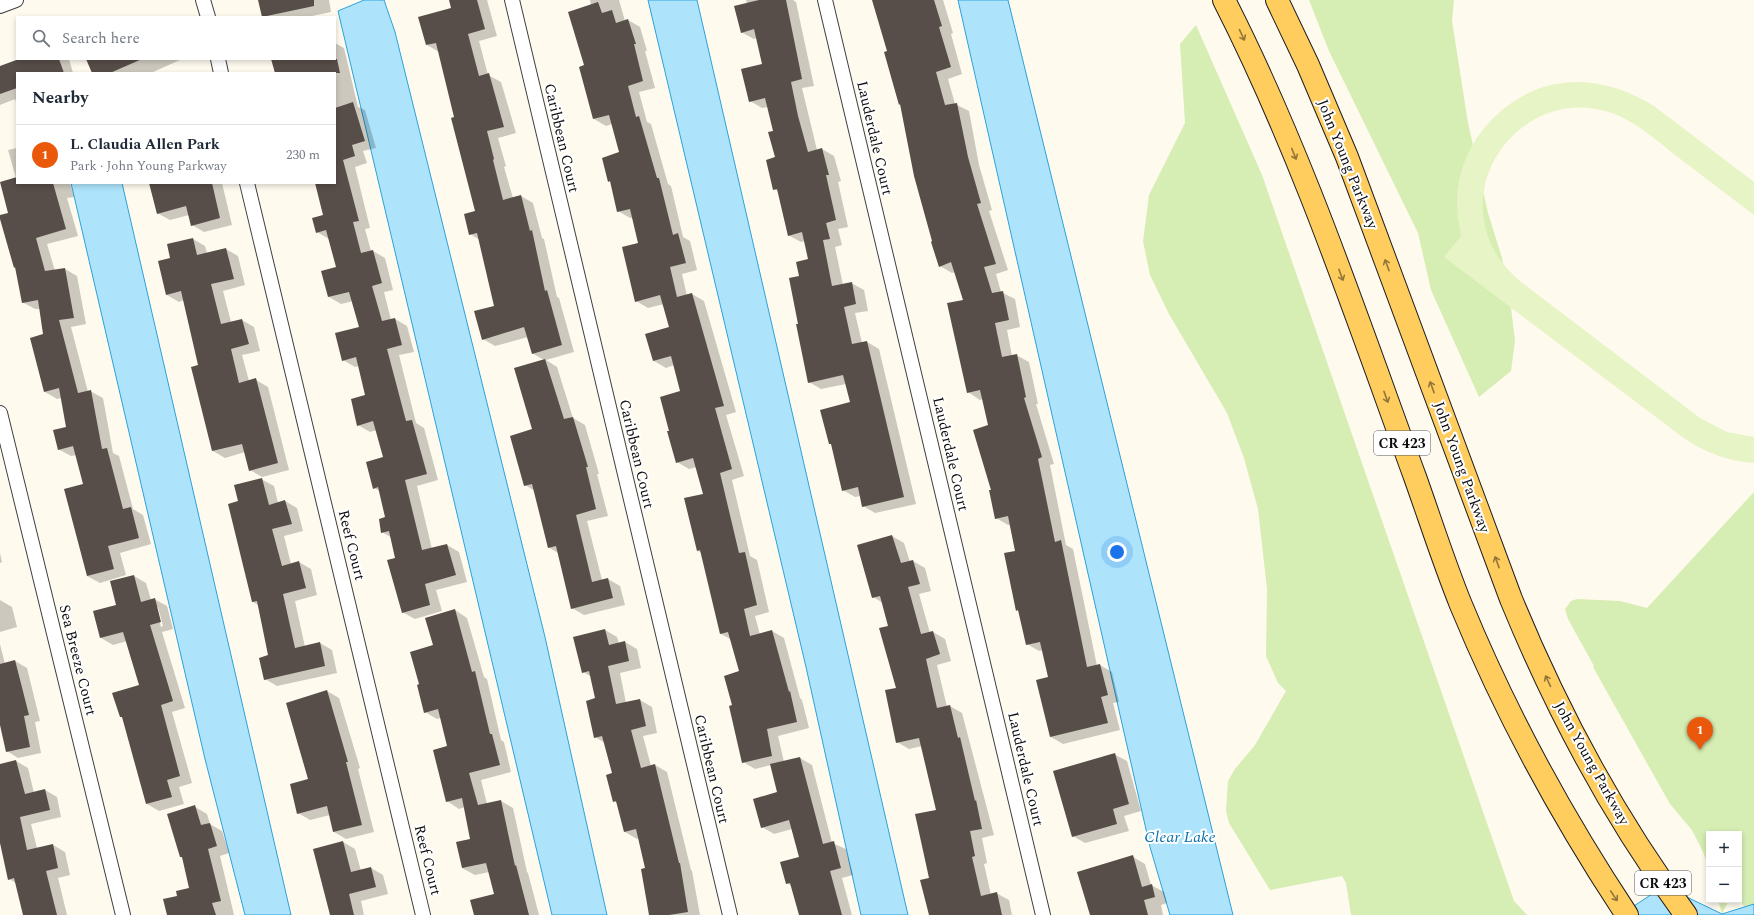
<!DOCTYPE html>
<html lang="en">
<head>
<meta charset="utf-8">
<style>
  :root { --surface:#fff; --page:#f2f2f3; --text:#1f2937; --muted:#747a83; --line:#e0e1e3; --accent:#ea580c }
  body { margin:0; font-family:Spectral,serif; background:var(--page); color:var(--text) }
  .controls { position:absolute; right:12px; bottom:12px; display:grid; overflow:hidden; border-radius:0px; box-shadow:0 2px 6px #0003 }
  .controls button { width:36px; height:36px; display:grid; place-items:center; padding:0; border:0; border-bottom:1px solid var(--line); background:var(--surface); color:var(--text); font:20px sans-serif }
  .you { position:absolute; left:1117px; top:552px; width:14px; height:14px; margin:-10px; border:3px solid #fff; border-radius:50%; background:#1a73e8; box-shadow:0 0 0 6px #1a73e833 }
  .badge { display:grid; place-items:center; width:26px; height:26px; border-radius:50%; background:var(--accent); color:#fff; font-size:13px; font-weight:700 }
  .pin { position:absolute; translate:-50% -33px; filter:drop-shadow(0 1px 2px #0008) }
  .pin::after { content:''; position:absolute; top:21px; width:14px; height:12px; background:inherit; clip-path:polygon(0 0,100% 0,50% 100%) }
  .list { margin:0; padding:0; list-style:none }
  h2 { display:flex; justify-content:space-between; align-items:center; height:52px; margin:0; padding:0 16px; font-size:17px }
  h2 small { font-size:13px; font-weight:400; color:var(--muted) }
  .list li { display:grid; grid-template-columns:26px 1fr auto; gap:12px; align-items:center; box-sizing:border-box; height:60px; padding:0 16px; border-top:1px solid var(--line) }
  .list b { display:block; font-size:15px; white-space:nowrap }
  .list p { margin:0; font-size:13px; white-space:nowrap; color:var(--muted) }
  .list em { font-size:13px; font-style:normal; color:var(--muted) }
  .icon { flex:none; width:22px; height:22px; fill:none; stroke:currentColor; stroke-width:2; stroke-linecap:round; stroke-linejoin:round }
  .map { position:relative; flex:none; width:1754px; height:915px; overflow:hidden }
  .search { position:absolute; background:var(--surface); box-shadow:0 2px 6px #0003; left:16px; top:16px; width:320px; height:44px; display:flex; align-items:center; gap:10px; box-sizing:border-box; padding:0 14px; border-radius:0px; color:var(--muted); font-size:15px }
  .panel { position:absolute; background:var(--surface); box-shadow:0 2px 6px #0003; left:16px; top:72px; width:320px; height:112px; border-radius:0px }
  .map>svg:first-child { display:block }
  .green { fill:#d6edb3 }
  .pitch { fill:#e7f4c6 }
  .water { fill:#ade4fc; stroke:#2ca1da }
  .shadow { fill:#0003; fill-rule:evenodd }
  .building { fill:#574d49 }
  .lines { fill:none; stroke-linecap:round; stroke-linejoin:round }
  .street-casing { stroke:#404040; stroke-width:16 }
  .primary-casing { stroke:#1e1e1e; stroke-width:24 }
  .street { stroke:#fff; stroke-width:14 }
  .primary { stroke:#ffcc5e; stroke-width:22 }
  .oneway { stroke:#92763a }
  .labels { text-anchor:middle; stroke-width:4; stroke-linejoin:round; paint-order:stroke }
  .shield { fill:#fff; stroke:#565656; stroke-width:1 }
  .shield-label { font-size:14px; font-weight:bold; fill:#0d0d0d }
  .street-label { font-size:15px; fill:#0d0d0d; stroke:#fff }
  .water-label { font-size:16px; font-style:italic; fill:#0a70ab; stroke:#fff }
</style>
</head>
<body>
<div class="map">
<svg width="1754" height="915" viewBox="0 0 1754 915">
  <rect width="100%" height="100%" fill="#fffaee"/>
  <g class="green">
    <polygon points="1309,0 1454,0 1452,21 1468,123 1488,213 1502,258 1510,299 1515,341 1511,371 1479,397 1431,290 1418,233 1329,51"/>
    <polygon points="1196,25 1262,175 1514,901 1527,915 1351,915 1346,883 1342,876 1270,890 1229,823 1226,811 1228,781 1235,769 1255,745 1286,691 1278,683 1266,656 1267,589 1258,509 1244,458 1227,413 1169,314 1150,275 1143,241 1149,195 1185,123 1180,44"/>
    <polygon points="1754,492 1754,915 1749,915 1739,899 1739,834 1709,834 1709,870 1704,854 1692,830 1670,804 1593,667 1594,666 1568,619 1565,609 1571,601 1577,599 1620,601 1647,608"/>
    <polygon points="1718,900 1729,900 1722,914"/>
  </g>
  <path class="pitch" d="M1583,82C1610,84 1631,92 1654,106L1754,182V215C1729,196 1704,177 1679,158C1654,139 1629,114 1596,109C1527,97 1466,165 1487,233C1493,253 1505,268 1521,282L1700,418L1727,432L1754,437V463C1728,461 1707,453 1685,439L1444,257L1461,236C1459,225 1457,214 1457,202C1457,150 1494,104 1543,87C1556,83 1569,82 1583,82Z"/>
  <g class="water">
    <polygon points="364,0 384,0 395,32 545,637 607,915 552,915 338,11"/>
    <polygon points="648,0 697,0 908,915 861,915 806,667"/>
    <polygon points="958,0 1008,0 1233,915 1170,915 1150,847"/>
    <polygon points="71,183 122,183 291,915 245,915 205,759"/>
    <polygon points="1664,886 1722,914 1754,904 1754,915 1624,915 1631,908"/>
  </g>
  <g class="shadow">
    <polygon points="259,0 329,0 331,12 307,17 263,17"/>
    <polygon points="450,0 487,0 497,36 479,41 488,75 501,82 516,133 498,138 506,166 504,167 513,198 521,196 533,203 542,238 544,239 557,297 559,298 574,352 546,360 557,367 573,418 585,425 599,474 597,474 608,516 587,521 602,580 608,579 620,586 625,605 584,615 572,608 558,553 548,547 535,491 525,485 544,360 532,353 528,337 495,346 483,339 495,306 480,240 470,234 477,211 439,52 427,45 452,8"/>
    <polygon points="590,0 619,0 625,21 628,20 640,27 647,51 645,51 655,88 639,92 647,122 651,124 668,184 671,186 683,237 690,241 697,270 682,274 687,296 692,294 704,301 736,412 726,415 744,476 732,480 750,556 757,560 769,612 755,616 760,635 772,631 784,638 800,698 802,700 809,728 778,736 784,762 800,758 812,765 832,843 846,849 853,875 842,878 852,915 800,915 792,886 787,883 801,857 792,829 774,834 762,827 778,793 771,765 755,769 743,762 733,706 740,672 732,640 721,634 702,553 698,551 704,494 697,467 689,469 677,462 671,431 682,392 674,365 666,368 654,361 671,328 664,304 648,308 636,301 639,244 633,218 630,218 618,211 611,182 609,181 621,153 612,124 606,126 594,119 585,66 591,5"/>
    <polygon points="746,0 793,0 796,2 814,86 802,88 817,150 822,149 834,156 841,181 838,182 848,227 838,229 842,245 835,247 843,285 851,283 864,290 868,311 855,313 862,343 867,342 879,349 916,504 875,513 863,506 861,496 855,497 843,490 832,445 830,443 851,403 846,384 821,389 809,382 799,325 800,277 809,260 805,241 801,242 788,235 778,191 774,189 776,158 774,131 768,107 762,108 750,101 763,65 757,38 754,39 741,32 747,4"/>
    <polygon points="873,0 943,0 953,33 951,34 962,74 948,79 955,104 969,111 979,165 992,210 989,211 1008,270 996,274 1001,292 1015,299 1020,327 1007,330 1012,356 1016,355 1029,362 1038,404 1036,404 1054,464 1050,465 1066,545 1073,549 1097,666 1100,665 1112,672 1119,702 1113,703 1120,730 1063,744 1051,737 1049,678 1043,650 1039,651 1027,644 1020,612 1017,610 1016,552 1010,525 1008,525 996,518 992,491 989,426 983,399 980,400 968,392 964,300 955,272 952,273 940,266 902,105 900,104 889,52"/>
    <polygon points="335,43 344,48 358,107 365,110 376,148 363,151 367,163 355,167 370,228 365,229 371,251 373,251 385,258 393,290 384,292 391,320 395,319 407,326 414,352 399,355 416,423 424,428 438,480 417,486 432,549 447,545 459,552 467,582 436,590 442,611 415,619 402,612 396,559 392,538 382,532 387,518 380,491 374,488 384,458 377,430 370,432 358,425 367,395 359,366 355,367 343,360 360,328 353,301 341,304 329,297 322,272 337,268 329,239 317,232 324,216 316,183 335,183 335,73 276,73 272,59 335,59"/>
    <polygon points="22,59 69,59 73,73 17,73 17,104 15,99 0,105 0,67"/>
    <polygon points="87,59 182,59 151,73 93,73"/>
    <polygon points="17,148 17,183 70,183 74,197 67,198 78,236 47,244 55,271 65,269 77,276 86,324 71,327 88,392 90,391 103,398 113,453 119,456 133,509 143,515 151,544 120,553 126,575 100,583 87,576 84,484 77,455 71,456 58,449 68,428 62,398 57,399 45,392 31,338 45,334 40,309 35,309 22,302 16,268 15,267 9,214 16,178 8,150"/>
    <polygon points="150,183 222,183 232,225 204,232 192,225 189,215 170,220 157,213"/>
    <polygon points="193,239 205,246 207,253 226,249 238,256 245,285 223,291 231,322 242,320 254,327 260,351 242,355 249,381 256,380 268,387 289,470 262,477 250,470 245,452 225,458 213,451 200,366 184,300 179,302 167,295 172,259"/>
    <polygon points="261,479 274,486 278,503 285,501 297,508 303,531 284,536 291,564 299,562 311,569 317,595 295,601 305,647 320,643 332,650 337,673 277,686 265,679 270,656 258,605 253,602 240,502"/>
    <polygon points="892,536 904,543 910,562 913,561 925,568 931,591 919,594 930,633 933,632 945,639 951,661 937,665 947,707 950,706 962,713 994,835 982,838 987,863 984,864 991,895 996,893 1009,900 1012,915 930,915 930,878 937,810 922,746 909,749 897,742 897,688 890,626 883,603 873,597 858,546"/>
    <polygon points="0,553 2,562 0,563"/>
    <path d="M134,576L146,583L151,600L154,599L167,606L173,629L162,632L185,708L172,712L192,783L179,787L184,804L159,811L147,804L124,718L121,717L140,686L127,641L113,645L101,638ZM156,607H158L163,626L161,627Z"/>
    <polygon points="0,600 12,607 17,627 0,632"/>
    <polygon points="455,610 467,618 484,677 487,679 501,740 504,742 511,772 481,780 487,804 501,801 513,808 527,872 528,873 539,915 475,915 495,894 489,872 475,875 462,868 471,840 465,807 459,809 447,801 448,746 441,718 437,719 425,712 434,646"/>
    <polygon points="605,630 617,637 619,644 625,642 637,649 641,668 620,673 626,703 640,700 652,707 657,733 643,736 651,766 655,765 667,772 691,870 692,871 700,915 650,915 646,869 639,838 637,839 625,832 618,804 614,801 613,774 605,743 595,737 596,699 592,677 583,672"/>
    <polygon points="0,644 5,664 15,661 27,668 40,721 35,722 41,753 18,758 7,751 0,720"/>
    <polygon points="327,691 339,698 360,768 358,769 374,832 346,839 334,832 330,815 310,820 298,813 309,780"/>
    <polygon points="1114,754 1127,761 1141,811 1124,816 1129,831 1085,843 1073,836"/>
    <polygon points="16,761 28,768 34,793 45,790 57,797 61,817 31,824 37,848 53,845 65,852 70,875 58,878 67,915 25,915 16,883 9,879 0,838 0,765"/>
    <polygon points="195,807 207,814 210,824 222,831 229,853 220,856 234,915 168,915 178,896 190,889 183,858 181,857"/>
    <polygon points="343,842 355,849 361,871 371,868 383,875 388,894 361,901 364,915 330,915"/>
    <polygon points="1133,857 1145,864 1151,885 1164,892 1167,903 1161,905 1163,915 1091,915"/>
  </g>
  <g class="building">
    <polygon points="258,0 314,0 314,6 262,17"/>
    <polygon points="449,0 477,0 485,29 468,34 479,76 489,73 504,127 487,131 494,159 493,160 503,200 521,195 530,231 532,230 545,291 547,290 562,345 532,354 524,327 482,340 474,311 494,306 477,233 469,235 464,214 475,211 451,118 454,117 436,43 426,45 418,17 451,8"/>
    <polygon points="759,0 786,0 802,79 791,82 798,116 808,152 822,148 829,175 826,175 836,220 826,223 830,239 823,240 832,286 852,282 856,304 844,307 852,344 867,341 904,497 862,507 858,487 842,491 831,444 829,444 820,410 850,402 843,375 808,383 796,324 798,324 789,278 799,276 796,262 808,259 802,232 788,236 777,189 773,190 766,160 775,157 768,132 773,131 765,98 749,102 741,69 762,64 754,29 741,33 734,6"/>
    <polygon points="872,0 934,0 942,26 939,27 951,67 936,72 945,105 957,103 968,157 981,203 977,204 996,264 984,267 992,293 1003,291 1009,320 995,323 1002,357 1017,354 1026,397 1024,398 1042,457 1038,459 1055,542 1061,540 1087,667 1100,664 1108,695 1101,697 1108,723 1050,737 1036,680 1048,677 1040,642 1026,645 1018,610 1016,611 1004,553 1015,551 1008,516 995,519 989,490 991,490 973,430 988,425 980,390 967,393 947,303 963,300 951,262 939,267 931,242 932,241 914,176 900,104 899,105 884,52 887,51"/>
    <polygon points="598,2 602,13 612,10 616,23 628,19 636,44 634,44 643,81 628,86 636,117 639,116 657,178 659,178 673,235 678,233 686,263 670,267 677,297 692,293 724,406 715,408 732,469 720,473 739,553 745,552 757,605 744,609 750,636 772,630 789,692 790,691 797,722 767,729 772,756 742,763 729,706 732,705 724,676 739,671 728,632 720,634 700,550 697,551 684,498 703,494 693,458 676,463 667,431 669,431 660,397 680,391 671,356 653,361 645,334 669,327 660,295 635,302 622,247 638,243 630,209 617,212 610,181 608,182 602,158 619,152 609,115 593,119 579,67 584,65 568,12"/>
    <polygon points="19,59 59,59 64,73 17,73 17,88 0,94 0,66"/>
    <polygon points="86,59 142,59 110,73 92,73"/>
    <polygon points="271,59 337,59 340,73 275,73"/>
    <polygon points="353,102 365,141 352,145 355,156 343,160 359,221 353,222 361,253 373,250 382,283 372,286 382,321 395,318 402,345 387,349 406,421 412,420 427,474 405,480 422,550 447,544 456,575 425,584 430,605 402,613 387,560 395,558 389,531 381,533 379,519 385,517 378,487 373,489 366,462 383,457 373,421 357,426 351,399 365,395 356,357 342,361 335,333 359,327 349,292 328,297 321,271 336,267 326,230 316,233 312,218 323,215 315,183 335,183 335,108"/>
    <polygon points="17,177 17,183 53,183 66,229 36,238 45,271 65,268 74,318 59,320 78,393 91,390 102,449 107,448 123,509 131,507 139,538 108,546 114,569 87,576 64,489 83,484 73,446 58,450 53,430 66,427 59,388 44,392 30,338 43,334 38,300 22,303 15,267 14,268 0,219 0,215 8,213 0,182"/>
    <polygon points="149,183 212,183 220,218 191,226 186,206 157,214"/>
    <polygon points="193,238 197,255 226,248 234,279 211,284 221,324 242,319 249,344 231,349 239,383 256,378 278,463 249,471 242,444 212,451 191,367 198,365 181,291 166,295 158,261 170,258 167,244"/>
    <polygon points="545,359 564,419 573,417 588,467 586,467 596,509 576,515 592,582 608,578 613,598 571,609 556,546 548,548 532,484 524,486 510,436 532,429 514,368"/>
    <polygon points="262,478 269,505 285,500 292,524 272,529 282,566 299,561 306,588 283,594 295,648 320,642 325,666 264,680 259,658 268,655 257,601 252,602 228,504 238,501 234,485"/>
    <polygon points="892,535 901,563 913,560 920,584 908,587 921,634 933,631 940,654 926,659 937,708 950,705 958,738 960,737 975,801 976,800 982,829 970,831 975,856 972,857 981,896 997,892 1002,915 929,915 920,880 929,878 915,814 936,810 919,738 896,743 885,690 896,688 879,628 888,626 880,596 872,598 857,545"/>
    <polygon points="134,575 141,602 155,598 161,622 150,625 173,701 161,705 180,776 167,780 172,797 146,804 122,717 120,717 112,693 139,685 123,632 100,638 93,611 116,605 110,581"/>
    <polygon points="455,609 472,672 475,671 490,734 492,734 500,765 469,773 478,805 501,800 515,866 516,865 529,915 474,915 470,900 494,894 486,863 462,868 456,842 470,839 462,798 446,802 433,750 447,746 438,709 424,713 417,685 419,684 410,652 433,645 425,618"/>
    <polygon points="605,629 609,645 625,641 629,661 608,666 616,704 640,699 646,726 631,730 641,768 655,764 679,863 680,863 688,912 669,915 649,915 641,869 645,868 636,829 624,832 616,801 613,802 606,775 612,773 602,736 594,738 586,701 595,698 589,671 582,673 573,637"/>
    <polygon points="15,660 29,715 24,716 30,747 6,752 0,725 0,664"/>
    <polygon points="327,690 348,762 346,762 362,825 333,832 327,806 297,814 290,784 308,779 286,703"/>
    <polygon points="1115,753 1129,804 1113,809 1117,824 1072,837 1053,771"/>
    <polygon points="800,757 823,844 834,841 841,868 830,871 842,915 799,915 790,883 786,884 780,862 799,857 789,820 761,828 753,799 777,792 770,764"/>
    <polygon points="16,760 25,794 45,789 50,810 20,817 27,850 53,844 58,868 46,871 57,915 23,915 14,878 8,880 0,843 0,764"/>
    <polygon points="195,805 201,825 210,823 217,846 208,849 221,901 212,903 216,915 167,915 163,899 177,896 176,891 189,888 182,857 180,857 167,814"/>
    <polygon points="343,841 351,872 371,867 376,887 349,894 354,915 330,915 313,849"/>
    <polygon points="1133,855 1142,887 1152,884 1155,897 1144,900 1148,915 1090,915 1077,872"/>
  </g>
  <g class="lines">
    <defs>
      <g id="street">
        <polyline points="203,0 208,17"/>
        <polyline points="512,0 730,915"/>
        <polyline points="825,0 1043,915"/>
        <polyline points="0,6 16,0"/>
        <polyline points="218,59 221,73"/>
        <polyline points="247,183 423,915"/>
        <polyline points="0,413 123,915"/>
      </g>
      <g id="primary">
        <path d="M1224,0C1302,153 1356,316 1415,477C1430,519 1444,563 1461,605C1506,714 1562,817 1627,915"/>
        <path d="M1277,0L1308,65L1347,157L1511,599C1557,711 1614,818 1686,915"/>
      </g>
    </defs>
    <use href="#street" class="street-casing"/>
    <use href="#primary" class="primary-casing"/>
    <use href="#street" class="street"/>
    <use href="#primary" class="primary"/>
  </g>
  <defs><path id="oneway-shaft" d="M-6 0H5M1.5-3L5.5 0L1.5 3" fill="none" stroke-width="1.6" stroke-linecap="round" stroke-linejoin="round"/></defs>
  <g class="oneway">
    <use href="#oneway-shaft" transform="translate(1242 35) rotate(65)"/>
    <use href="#oneway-shaft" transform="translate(1294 154) rotate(68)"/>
    <use href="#oneway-shaft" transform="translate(1387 265) rotate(-110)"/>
    <use href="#oneway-shaft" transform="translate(1341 275) rotate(70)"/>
    <use href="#oneway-shaft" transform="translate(1432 387) rotate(-110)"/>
    <use href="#oneway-shaft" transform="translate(1386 397) rotate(70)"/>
    <use href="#oneway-shaft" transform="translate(1497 562) rotate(-110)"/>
    <use href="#oneway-shaft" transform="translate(1548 681) rotate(-115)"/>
    <use href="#oneway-shaft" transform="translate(1614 896) rotate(56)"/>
  </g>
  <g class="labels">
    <g class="shield">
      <rect x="1374" y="431" width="56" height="24" rx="3"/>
      <rect x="1635" y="871" width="56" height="24" rx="3"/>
    </g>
    <g class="shield-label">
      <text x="1402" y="448">CR 423</text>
      <text x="1663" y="888">CR 423</text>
    </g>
    <g class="street-label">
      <text transform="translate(562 138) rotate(77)" y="5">Caribbean Court</text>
      <text transform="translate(875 138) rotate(77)" y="5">Lauderdale Court</text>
      <text transform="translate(1348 164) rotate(68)" y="5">John Young Parkway</text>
      <text transform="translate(637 454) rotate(77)" y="5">Caribbean Court</text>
      <text transform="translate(951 454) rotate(77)" y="5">Lauderdale Court</text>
      <text transform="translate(1462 467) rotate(70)" y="5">John Young Parkway</text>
      <text transform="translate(352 545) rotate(76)" y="5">Reef Court</text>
      <text transform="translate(78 660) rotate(76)" y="5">Sea Breeze Court</text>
      <text transform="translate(1592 763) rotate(61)" y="5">John Young Parkway</text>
      <text transform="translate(712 769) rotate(77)" y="5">Caribbean Court</text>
      <text transform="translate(1026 769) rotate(77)" y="5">Lauderdale Court</text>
      <text transform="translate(428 860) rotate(76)" y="5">Reef Court</text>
    </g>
    <g class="water-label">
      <text x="1180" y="842">Clear Lake</text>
    </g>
  </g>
</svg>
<div class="controls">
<button>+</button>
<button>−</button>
</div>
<div class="you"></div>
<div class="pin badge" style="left:1700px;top:750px">1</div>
<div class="search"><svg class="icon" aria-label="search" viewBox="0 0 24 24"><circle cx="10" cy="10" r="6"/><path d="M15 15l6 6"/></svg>Search here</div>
<section class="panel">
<h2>Nearby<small></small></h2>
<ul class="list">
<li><span class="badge">1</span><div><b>L. Claudia Allen Park</b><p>Park · John Young Parkway</p></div><em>230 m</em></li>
</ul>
</section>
</div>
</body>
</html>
